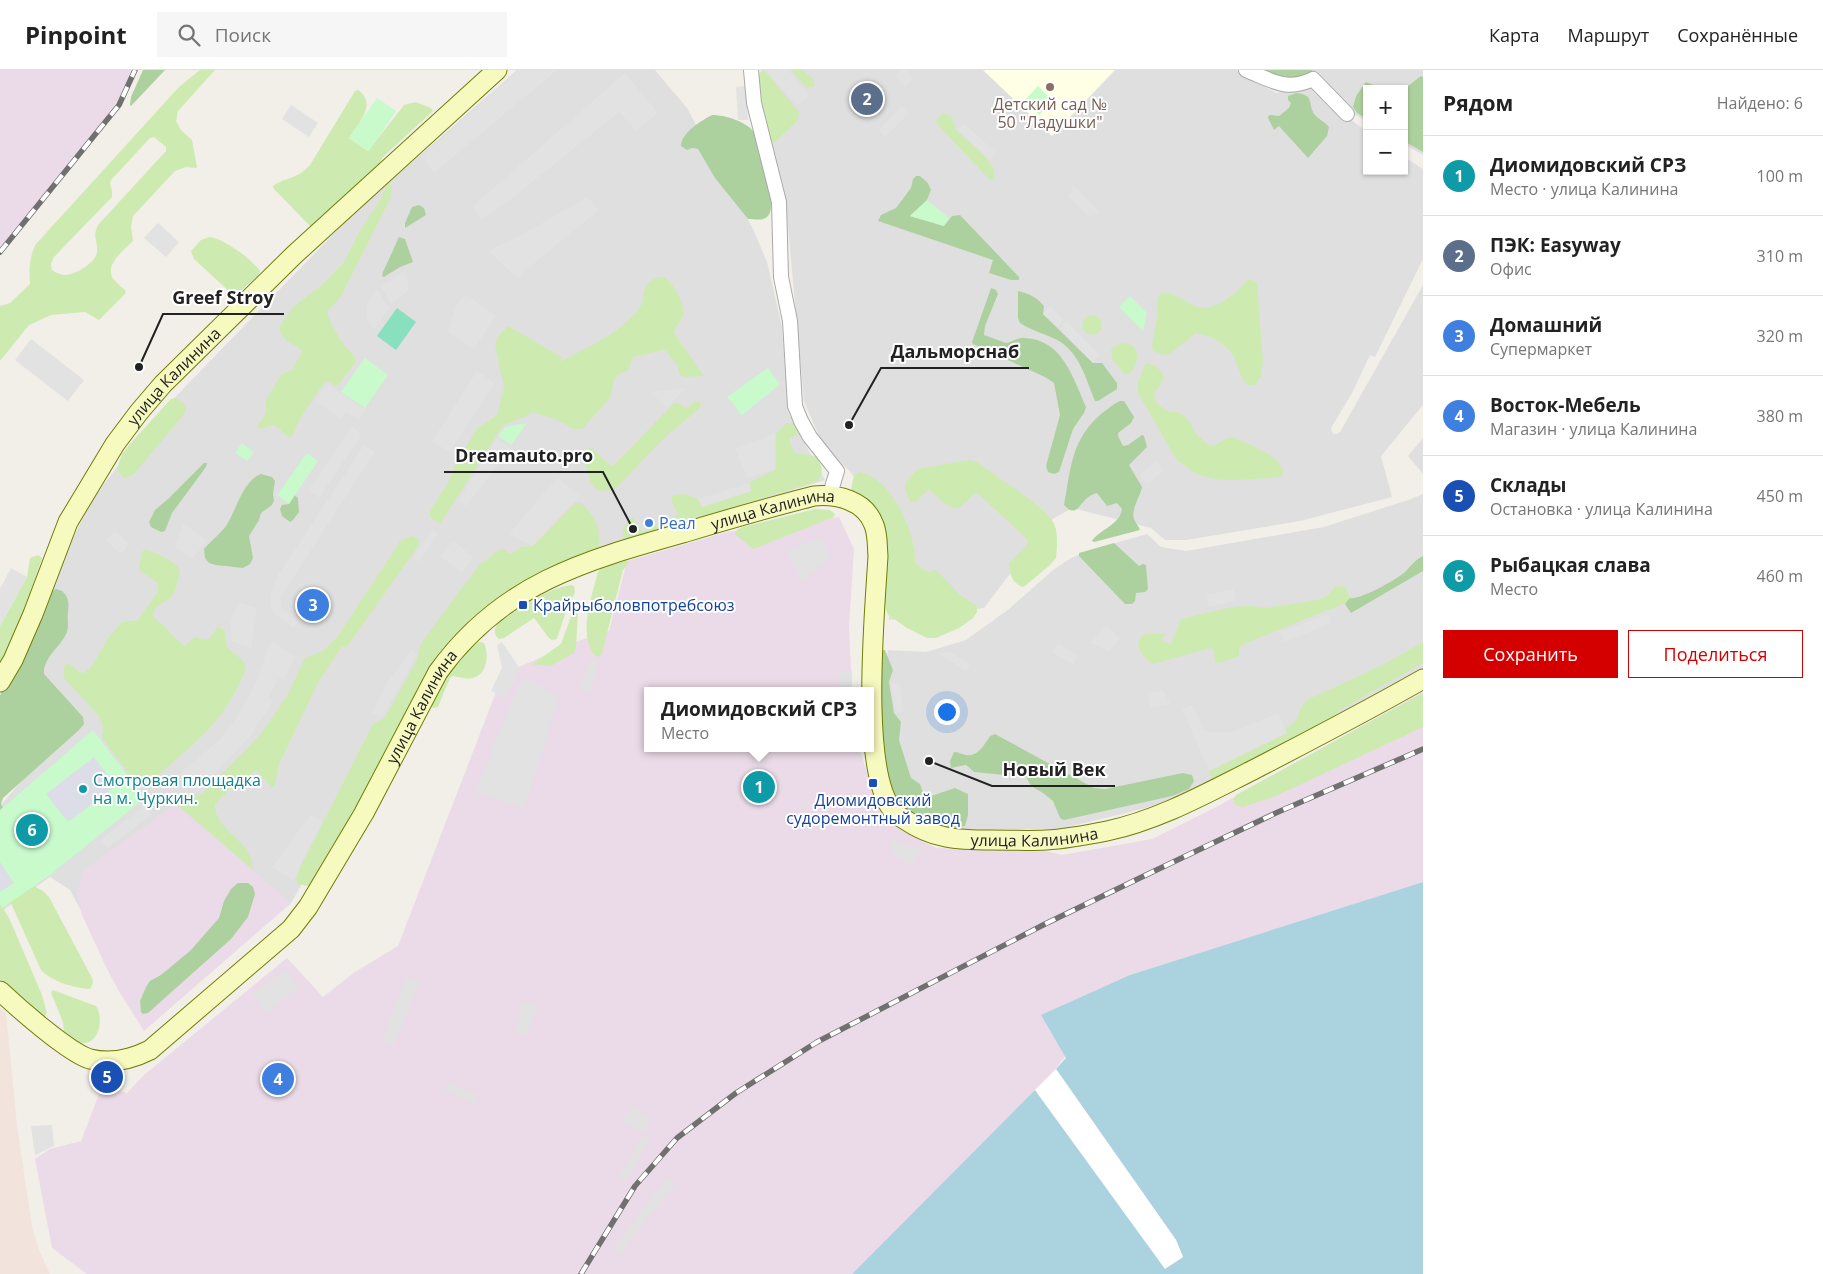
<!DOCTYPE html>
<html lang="ru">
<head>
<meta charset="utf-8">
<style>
  :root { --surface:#fff; --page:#f6f6f6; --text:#222; --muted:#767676; --line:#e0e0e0; --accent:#d40000 }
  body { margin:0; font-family:"Open Sans",sans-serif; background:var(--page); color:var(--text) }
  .controls { position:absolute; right:15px; top:15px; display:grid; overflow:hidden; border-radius:0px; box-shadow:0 1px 4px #0004 }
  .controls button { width:45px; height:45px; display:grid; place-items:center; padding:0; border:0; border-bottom:1px solid var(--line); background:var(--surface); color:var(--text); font:25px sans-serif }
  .you { position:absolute; left:946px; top:641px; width:18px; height:18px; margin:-12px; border:4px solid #fff; border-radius:50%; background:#1a73e8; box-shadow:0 0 0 8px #1a73e833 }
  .badge { display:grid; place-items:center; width:32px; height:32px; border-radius:50%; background:var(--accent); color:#fff; font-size:16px; font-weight:700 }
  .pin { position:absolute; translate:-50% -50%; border:2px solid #fff; box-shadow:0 1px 5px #0006 }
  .popup { position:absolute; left:644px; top:617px; width:230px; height:65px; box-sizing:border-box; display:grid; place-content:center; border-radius:0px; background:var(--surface); filter:drop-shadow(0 1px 4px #0005); font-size:16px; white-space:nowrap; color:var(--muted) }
  .popup b { font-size:19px; color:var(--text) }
  .popup::after { content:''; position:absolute; left:50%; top:100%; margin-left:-10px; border:10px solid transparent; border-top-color:var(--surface) }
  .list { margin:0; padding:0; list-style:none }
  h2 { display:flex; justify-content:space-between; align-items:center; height:65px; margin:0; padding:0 20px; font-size:21px }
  h2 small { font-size:16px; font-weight:400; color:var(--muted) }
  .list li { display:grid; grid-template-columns:32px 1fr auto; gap:15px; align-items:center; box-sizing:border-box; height:80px; padding:0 20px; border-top:1px solid var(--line) }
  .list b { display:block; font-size:19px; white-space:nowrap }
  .list p { margin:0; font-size:16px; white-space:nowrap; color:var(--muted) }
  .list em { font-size:16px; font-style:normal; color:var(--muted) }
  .actions { display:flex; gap:10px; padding:15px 20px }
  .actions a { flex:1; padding:11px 0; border:1px solid var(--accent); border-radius:0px; text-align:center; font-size:18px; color:var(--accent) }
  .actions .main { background:var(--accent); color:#fff }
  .icon { flex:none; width:28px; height:28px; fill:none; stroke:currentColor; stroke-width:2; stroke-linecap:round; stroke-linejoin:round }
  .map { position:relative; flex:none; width:1423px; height:1204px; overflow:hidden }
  header { display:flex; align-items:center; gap:30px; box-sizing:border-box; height:70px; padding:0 25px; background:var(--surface); border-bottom:1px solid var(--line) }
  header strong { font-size:24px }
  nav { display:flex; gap:28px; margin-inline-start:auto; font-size:18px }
  .search { width:350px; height:45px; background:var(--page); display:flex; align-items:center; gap:12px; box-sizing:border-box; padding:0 18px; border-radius:0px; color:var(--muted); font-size:19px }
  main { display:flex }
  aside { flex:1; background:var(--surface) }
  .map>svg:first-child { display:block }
  .residential { fill:#e0dfdf }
  .industrial { fill:#ebdbe8 }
  .education { fill:#ffffe5 }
  .military { fill:#f3e3dd }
  .grass { fill:#cdebb0; fill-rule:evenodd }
  .forest { fill:#add19e }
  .park { fill:#c8facc }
  .pitch { fill:#88e0be }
  .parking { fill:#e2e2e2 }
  .plaza { fill:#dddde8 }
  .water { fill:#aad3df }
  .pier { fill:#fff }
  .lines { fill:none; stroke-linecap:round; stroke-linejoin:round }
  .minor-casing { stroke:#a9a9a9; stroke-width:16 }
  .secondary-casing { stroke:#707d05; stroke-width:21 }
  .minor { stroke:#fff; stroke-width:14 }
  .secondary { stroke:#f7fabf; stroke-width:19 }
  .rail-casing { stroke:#707070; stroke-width:5.5 }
  .rail { stroke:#fff; stroke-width:4; stroke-dasharray:11; stroke-linecap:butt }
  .education-dot { fill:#8d6e63; stroke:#fff; stroke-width:2 }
  .shop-dot { fill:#3f7fe0; stroke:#fff; stroke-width:2 }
  .transit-dot { fill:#1a4fb4; stroke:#fff; stroke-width:2 }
  .culture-dot { fill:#0f9aa8; stroke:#fff; stroke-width:2 }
  .labels { text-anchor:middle; stroke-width:4; stroke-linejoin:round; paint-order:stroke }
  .education-label { font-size:16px; fill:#785e54; stroke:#fff }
  .street-label { font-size:16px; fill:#222; stroke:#fff }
  .shop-label { font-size:16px; fill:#366cbe; stroke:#fff; text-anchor:start }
  .transit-label { font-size:16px; fill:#164399; stroke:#fff; text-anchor:start }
  .culture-label { font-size:16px; fill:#0d838f; stroke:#fff; text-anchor:start }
  .leader { fill:none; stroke:#222; stroke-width:2 }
  .callout-dot { fill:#222; stroke:#fff; stroke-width:2 }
  .callout-label { font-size:18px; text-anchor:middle; font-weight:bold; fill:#222; stroke:#fff; stroke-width:4; stroke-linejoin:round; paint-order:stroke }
</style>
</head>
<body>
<header>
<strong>Pinpoint</strong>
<div class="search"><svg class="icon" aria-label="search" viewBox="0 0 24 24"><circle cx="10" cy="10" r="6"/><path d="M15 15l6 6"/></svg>Поиск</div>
<nav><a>Карта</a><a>Маршрут</a><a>Сохранённые</a></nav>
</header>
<main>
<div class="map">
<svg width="1423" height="1204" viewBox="0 0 1423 1204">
  <rect width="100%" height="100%" fill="#f2efe9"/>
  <g class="residential">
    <polygon points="517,0 655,0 687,38 753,159 767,192 782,257 788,343 825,410 694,450 551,499 420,610 291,833 144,960 70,820 50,807 2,841 0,736 59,668 12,612 73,468 93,429 150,353 351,146"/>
    <polygon points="761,0 1236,0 1276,23 1313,14 1346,46 1367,62 1367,101 1404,101 1404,87 1423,99 1423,189 1375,287 1370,285 1352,323 1331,358 1333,364 1337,364 1340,362 1423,215 1423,335 1381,386 1392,427 1300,451 1186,470 1165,470 1151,458 1072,438 1051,450 984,538 889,550 891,451 882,435 822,373 804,331 785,124 760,31"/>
    <polygon points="1265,0 1423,0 1423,85 1404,74 1404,19 1367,19 1367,52 1348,40 1312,5 1278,11"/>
    <polygon points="1423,368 1423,404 1408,386"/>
    <polygon points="1423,424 1423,600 1252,695 1174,731 1060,759 935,760 876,663 888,580 926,582 966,570 1009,539 1053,500 1071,488 1090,480 1147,464 1161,477 1186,481 1324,457 1411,429"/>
  </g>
  <g class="industrial">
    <polygon points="0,0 135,0 125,21 60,108 0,182"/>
    <polygon points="839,447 854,479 849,556 852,621 648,621 648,678 859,678 883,748 936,778 1046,781 1062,785 1152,769 1218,736 1423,622 1423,812 1130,905 1056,998 1176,1170 1165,1199 1035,1020 852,1204 87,1204 52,1178 35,1089 50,1079 81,1071 103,1014 127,1023 144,1005 287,888 323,927 355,902 398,876 503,604 581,570 609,561 627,491 727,462"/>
    <polygon points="175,735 291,833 144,961 120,923 108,901 82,845 77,824 84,800"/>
  </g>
  <polygon class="education" points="983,0 1115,0 1052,66"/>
  <polygon class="military" points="0,938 6,943 17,1055 32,1157 39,1180 50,1204 0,1204"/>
  <g class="grass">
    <path d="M200,0H215L178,41L176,51L181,60L192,70L197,97L196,98L186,97L175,101L133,146L131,157L133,171C125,179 106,193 112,207C115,212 122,217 126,221L125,224L99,250L85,242L51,245L29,255L0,291V236L10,233L30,214C29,200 29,187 36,174L179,17ZM154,67L166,77V81L98,155C92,167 98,170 97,182C96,193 74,206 63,205C59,204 55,202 52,200L51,194L54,187L112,127V120L110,114L111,110L150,68Z"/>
    <polygon points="791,0 803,0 814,10 814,17 807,18"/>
    <path d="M761,1H765L799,42L797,51L775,72L769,71C765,56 752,13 761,1Z"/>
    <path d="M358,20C378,34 358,54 349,68L368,81L404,35L416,32L431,38L433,41L383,87L374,103L315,157L310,156L274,119L273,116C288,106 296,110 310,95L355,21Z"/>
    <path d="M942,44H946L952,48C955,52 954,58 958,62C967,72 1003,95 993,110H990L936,53V50Z"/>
    <path d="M388,114L392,115L390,129L340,228L327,241C327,248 340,270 345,276C350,282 355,284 356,292L338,315H334L328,311L324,313L300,348L293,365L289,367L274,355L261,359L258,358V355L266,343V330L279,308L282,304L292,300L302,282L301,279C290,273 282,270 279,257L293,237L323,214L344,192L361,159L379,132Z"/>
    <path d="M209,167C223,168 253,190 260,201L258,206L236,225L232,224L194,189L191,181L201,170Z"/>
    <path d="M658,207H664C673,213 686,234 683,246C681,252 675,256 674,263L704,306L685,307L679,304L678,296L666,281L663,280L633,287L628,301C625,302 622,302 620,304C611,308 614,321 609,329L582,359H574L555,349L532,342L525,347L503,355L440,454L430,447V441L448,413L458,388L478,358L497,345L504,317L495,276L497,268L508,256L562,287L559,292C587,278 616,265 637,241C649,228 637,216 658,207Z"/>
    <path d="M1248,210H1252L1257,213L1263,292L1261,306L1255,315H1247C1240,308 1239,298 1235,289C1229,276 1210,263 1195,264L1169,284L1164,285L1153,281L1152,277C1153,267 1156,256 1157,246C1158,240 1155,233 1158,227C1164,213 1190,236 1199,237C1220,240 1235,223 1248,210Z"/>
    <circle cx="1092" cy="255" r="10"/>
    <path d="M1119,273C1142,272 1140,289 1130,304H1124L1112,288L1111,279Z"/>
    <path d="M1148,293C1167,300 1167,310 1154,323C1154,331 1161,338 1168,341C1172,342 1176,341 1180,343C1188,347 1192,355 1195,362C1198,367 1206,372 1210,376C1219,375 1224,367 1233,367C1247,374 1286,387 1283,405C1274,409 1262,408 1252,409C1220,411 1201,412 1176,389L1138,323V312L1145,295Z"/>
    <polygon points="176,328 184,334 186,338 185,343 134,404 128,407 123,408 117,399 122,384 130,374 171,329"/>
    <polygon points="696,331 699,331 701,335 699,339 665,367 615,419 601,421 595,418 590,411 586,397 588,378 590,377 610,395 613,396 674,333 678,333 686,338"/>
    <path d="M787,353L795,354L799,362L798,364L789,369L794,382C804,386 818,381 821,396C823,403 821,407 816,412L721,441L704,449L626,470L624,468C620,460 627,453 632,447L643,462L678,445L671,429L672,426L683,424L697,428L702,437L751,421L750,412L776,399V364Z"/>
    <path d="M969,390L977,392C993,404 1051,440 1055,456C1058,465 1057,478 1056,488L1050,495L1025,516L1022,517C1011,511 1010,505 1009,493L1028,473V470L977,423H975C970,427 965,434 960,437C950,443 937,425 929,420L915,432H910L905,419V413L917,399Z"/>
    <path d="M861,402C892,412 908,449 914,478C916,484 913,488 916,493C918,497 925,499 928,502L934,500L937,501L960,525L977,536V542L973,548L959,558L936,568H927L907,558L888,545L886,540L884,527L885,488L851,419L854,405Z"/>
    <path d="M575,433H581C593,445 598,450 599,468C599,473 600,476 597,480L483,542L311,815L307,816L298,814L296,810L299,800L373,654L385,647L417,590L421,573L480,494L501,479H504L510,484L521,477L533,476Z"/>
    <polygon points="815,439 830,440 835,444 834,447 756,478 753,479 735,464 737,460 743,457"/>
    <path d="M412,466L418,468L419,475L346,578L342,576L318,613L279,694L275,716L272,718L256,700L241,713L233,716L215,734C214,756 240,766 249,784C252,789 252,794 253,800L176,733L180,726L185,724L197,725L202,724L259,666L287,626L305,588L323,581L338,566L400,471Z"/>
    <path d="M145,480C154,481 177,492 180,500C179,507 176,521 171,527C165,534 153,534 153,547C166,555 173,568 185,576L195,567L206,570L210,568L217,558H220L225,561L227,577C234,585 245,588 246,599C226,646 208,662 170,695C160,703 152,714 138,715L102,668L103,656L99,646L64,608C63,603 63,596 68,593L79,602L84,603C95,595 98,584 105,574C109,566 116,559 122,552L138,550L158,521V513L140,501L139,498L142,481Z"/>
    <path d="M38,485L42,488C30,523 19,561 0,593V556L27,507L30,488Z"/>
    <path d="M627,490L629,493L623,500L602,583L599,587L595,586C578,564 591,528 598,502L602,498Z"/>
    <path d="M571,515L574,516L575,522L566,541L557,569L552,570L549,568L534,548L504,568L499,569C493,565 494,557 499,552C521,538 544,519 571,515Z"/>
    <path d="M1340,516L1345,517L1350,528L1348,532L1241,575L1239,578V586L1219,593L1215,592L1214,580L1211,578L1153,594C1144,590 1131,573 1144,565C1150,563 1159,564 1165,563L1162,571L1171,574L1181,549L1231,537L1251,536L1265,538L1317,530L1327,526L1335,517Z"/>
    <polygon points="573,541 578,543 576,578 574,583 551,596 534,595 534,593 561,574"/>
    <path d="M476,571L484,573C489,584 488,604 473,608C467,610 459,607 453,606L450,608L438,637L433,638L431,634C444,609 456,591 476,571Z"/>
    <path d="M1423,572V593L1340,640L1337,642L1335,652L1213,711L1209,701L1287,663L1285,658C1305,648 1294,643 1307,630L1382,595Z"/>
    <polygon points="1423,623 1423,657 1276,726 1243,737 1238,736 1234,733 1234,728 1236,725"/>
    <path d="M34,816L43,821L49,827L92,908L93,913L90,919C75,918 52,912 41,900L10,831Z"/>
    <polygon points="0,833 10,850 42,925 47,943 45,946 40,945 0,909"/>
    <path d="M53,920L96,936C104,948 100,974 82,973C75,972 70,967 64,964L63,952L51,923Z"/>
  </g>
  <g class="forest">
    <polygon points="143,0 165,0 131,36 130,35 131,27"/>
    <polygon points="1265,0 1313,0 1301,8 1279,8"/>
    <polygon points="1421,6 1423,7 1423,82 1404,71 1404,19"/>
    <polygon points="1366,12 1384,19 1367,19 1367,49 1357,43 1353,37 1356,26"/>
    <path d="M1296,23C1317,25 1306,35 1316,46C1320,50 1325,52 1329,57L1327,66L1308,88L1279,56L1274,60L1268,48L1269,45L1279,46L1289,38L1291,33L1288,30V26Z"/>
    <path d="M712,45C725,45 745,51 754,62C758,67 770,119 771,128C771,135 772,142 767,147C762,151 754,149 748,149L715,108L698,79L692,78L687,80L681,76C681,63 702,50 712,45Z"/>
    <polygon points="916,106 920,106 928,113 931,120 927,130 910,146 944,156 952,146 960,145 1019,207 1019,210 1011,210 989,203 993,190 878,151 881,145 896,138 911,118 913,109"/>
    <polygon points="419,135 424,138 426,145 405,158 405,153 412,137"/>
    <polygon points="399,167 405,169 413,192 400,197 384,207 382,206 383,202"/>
    <path d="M991,218L996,220L998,224L985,256L984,265L1006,273C1013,272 1018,267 1025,268C1063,270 1073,308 1086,337L1084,343L1073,359L1059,402L1054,404L1048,402L1046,396L1060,345L1054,313L1045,307L973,274L972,272Z"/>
    <path d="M1018,221C1028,223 1038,228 1044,236L1043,244L1093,293H1102L1117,313V319L1098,331H1095C1086,309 1080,284 1059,271C1046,264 1032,261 1020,253L1018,248Z"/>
    <path d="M1120,331H1124L1134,347L1131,353L1118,363V366L1123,376L1128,375L1142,365L1144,366L1147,377L1129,395L1142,417C1140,427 1131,439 1134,449C1135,453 1139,456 1140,460L1094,472L1092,471C1100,459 1120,455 1122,439L1117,433L1107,436L1097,423C1093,424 1089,426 1086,429C1079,435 1076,448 1064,435C1071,398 1071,370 1101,344C1108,339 1113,334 1120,331Z"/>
    <polygon points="204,393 207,393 206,397 172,443 165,461 161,462 151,457 149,452 155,440 168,429"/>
    <path d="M261,404L272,407L275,411L273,424L274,431L272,435L261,443L259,450L249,466L253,488L250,494L243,498L216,495L209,493L205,488L204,479C211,471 220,464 226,456C236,441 243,410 261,404Z"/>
    <polygon points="294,425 298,428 299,442 293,450 290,452 282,446 280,439 282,435 289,434"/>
    <polygon points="1114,473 1139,496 1143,494 1146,495 1148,519 1145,522 1136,523 1135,531 1132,534 1125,534 1079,486 1079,483"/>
    <path d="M1423,486V501L1351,543L1345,534L1350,528C1360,530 1396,510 1405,502C1411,496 1415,490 1423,486Z"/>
    <path d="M56,519L62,521C69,527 69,534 68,542C67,549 69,556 67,562C61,577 43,587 44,604L83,647L84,654L79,660L3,728L1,734L4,740L0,750V625L15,604L49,523Z"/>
    <polygon points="883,580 885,580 893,600 889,612 894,643 901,652 899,670 911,708 920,714 925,728 955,718 968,724 968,745 965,756 953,759 937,759 899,738 888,713 879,645"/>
    <path d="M995,664L1094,718L1105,719L1183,703L1192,705L1194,711L1189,719L1172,726L1064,750L1060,748L1053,731L1043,723L1031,716L1026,707L974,702L966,695L951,698L950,691L954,682C958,682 961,684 966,685C978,687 984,675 990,666Z"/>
    <polygon points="238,813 248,813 253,817 255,824 248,847 231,869 148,943 143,944 141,942 140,931 146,917 150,911 161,905 191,880 219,848 224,831 231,819"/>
  </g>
  <g class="park">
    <polygon points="1038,16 1053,31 1039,45 1025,30"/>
    <polygon points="377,28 396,41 369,81 349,68"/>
    <polygon points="927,130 949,148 944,156 910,146"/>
    <polygon points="1130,226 1147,243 1143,261 1119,237"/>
    <polygon points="365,288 388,305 365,338 341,322"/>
    <polygon points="768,298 780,314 742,345 727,327"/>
    <polygon points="527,353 511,375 498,366 505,357"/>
    <polygon points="242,373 254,382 247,391 235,383"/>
    <polygon points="307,383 318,391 289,434 277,425"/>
    <polygon points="93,660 145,728 50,805 2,838 0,834 0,740"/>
  </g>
  <polygon class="pitch" points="397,238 416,252 396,280 377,266"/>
  <g class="parking">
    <polygon points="519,0 557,0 434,103 422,86"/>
    <polygon points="766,0 788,0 810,25 797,36"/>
    <polygon points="900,0 906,0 914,8 905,17 894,5"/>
    <polygon points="625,3 658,43 636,60 619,42 507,132 481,150 473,136"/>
    <polygon points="745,16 748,50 738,50 736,17"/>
    <polygon points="291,35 318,53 309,67 282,49"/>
    <polygon points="902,36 909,43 885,67 879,60"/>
    <polygon points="964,53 997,83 990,90 958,60"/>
    <polygon points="1073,115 1100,142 1090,147 1069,127"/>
    <polygon points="587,127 599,140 540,188 518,208 488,181 525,163"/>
    <polygon points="158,153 179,172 166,187 144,168"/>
    <polygon points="405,201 409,220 391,234 381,217"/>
    <polygon points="377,220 389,238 374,260 367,250 366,237 372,225"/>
    <polygon points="466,224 496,246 474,279 448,262 455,237"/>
    <polygon points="1050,236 1064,250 1057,257 1043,244"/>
    <polygon points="1066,251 1100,285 1093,293 1059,259"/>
    <polygon points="31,269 84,310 68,331 15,290"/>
    <polygon points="477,301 495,313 450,382 432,371"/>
    <polygon points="327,314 366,340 359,350 346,342 341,349 315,331"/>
    <polygon points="686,318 667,338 650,322"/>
    <polygon points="352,356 362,364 319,428 308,421"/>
    <polygon points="775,364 775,399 747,408 735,378"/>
    <polygon points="497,368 511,378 466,436 458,431"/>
    <polygon points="364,375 375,382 280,528 282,539 298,551 294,558 273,543 271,538 270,528 272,518 278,505"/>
    <polygon points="1157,391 1164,400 1147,415 1139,405"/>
    <polygon points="557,407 580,426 533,476 509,464"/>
    <polygon points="748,413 751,421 702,437 699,429"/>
    <polygon points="183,453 207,471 192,489 175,477"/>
    <polygon points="432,460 438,464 419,492 413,488"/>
    <polygon points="115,461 129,474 121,484 106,471"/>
    <polygon points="820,467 830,487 802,512 787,482"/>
    <polygon points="453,471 474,487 462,503 440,486"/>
    <polygon points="11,498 27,507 0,556 0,519"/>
    <polygon points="1233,519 1236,531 1209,537 1206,525"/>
    <polygon points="239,533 257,538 251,578 231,571 230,551"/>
    <polygon points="1328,544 1331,553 1284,572 1280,562"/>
    <polygon points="1106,556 1120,568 1109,581 1090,573"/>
    <polygon points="271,570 296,587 284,610 278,608 269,627 274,630 252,664 197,722 178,705 219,670 234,652 256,613"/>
    <polygon points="502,572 520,599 506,628 491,621 502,598 497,575"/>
    <polygon points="1058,573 1078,585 1073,594 1052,582"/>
    <polygon points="411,580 417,585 382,647 372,643 388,611"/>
    <polygon points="948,581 970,594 966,601 938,583"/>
    <polygon points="589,590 598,592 589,622 580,619"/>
    <rect x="839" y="601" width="13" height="20"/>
    <polygon points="526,608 559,627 524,738 476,722 517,617"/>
    <polygon points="899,613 904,641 896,643 891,614"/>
    <polygon points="1163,620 1170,634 1150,638 1147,623"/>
    <polygon points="1193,635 1204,660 1211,662 1232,662 1278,643 1287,663 1209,701 1182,639"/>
    <polygon points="145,735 152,745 107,778 101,770"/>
    <polygon points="311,744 323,751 301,794 294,811 272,797"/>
    <polygon points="892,767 905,775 922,779 911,796 896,785 892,779 891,773"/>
    <polygon points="286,899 299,917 266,942 252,924"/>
    <polygon points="407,906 420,911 394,976 381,971"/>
    <polygon points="521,931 537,937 526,966 515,962 520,946"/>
    <polygon points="447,1013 478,1024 475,1033 444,1021"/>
    <polygon points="633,1035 651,1050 643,1063 622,1051"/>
    <polygon points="52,1055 54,1076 35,1085 31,1056"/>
    <polygon points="643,1065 650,1069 626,1112 619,1107"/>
    <polygon points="668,1108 676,1114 649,1145 620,1186 612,1180 643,1138"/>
  </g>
  <g class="plaza">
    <polygon points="94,687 116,716 68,752 46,724"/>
    <polygon points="0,792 14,813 0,822"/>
  </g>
  <polygon class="water" points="1423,812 1423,1204 852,1204 1035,1020 1165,1198 1183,1187 1176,1170 1056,999 1066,988 1041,945 1130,905"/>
  <polygon class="pier" points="1056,999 1176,1170 1183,1187 1165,1199 1035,1020"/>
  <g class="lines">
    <defs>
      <g id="minor">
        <polyline points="751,0 754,33 779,132 781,207 790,251 795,336 801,351 810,367 837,401 830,424"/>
        <path d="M1246,0C1271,10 1286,22 1313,9L1347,44"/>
      </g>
      <g id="secondary">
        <path id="s1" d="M0,612L13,590L33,544L68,452L115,374L139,342L163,314L294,185L497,0"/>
        <path id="s2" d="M0,921C17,937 69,983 90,989C110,994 132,989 150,980L291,859L308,837L364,743L438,602C502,513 586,490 686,462C729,449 771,437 814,426C837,424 865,430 874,455C878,465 877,476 878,486C875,540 859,703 894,742C896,744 901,747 904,749C933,769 957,770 991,770C1009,770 1028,771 1046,770C1066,769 1087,765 1107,761C1159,750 1207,723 1253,700C1311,670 1367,641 1423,609"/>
      </g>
    </defs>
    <use href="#minor" class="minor-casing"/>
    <use href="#secondary" class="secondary-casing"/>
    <use href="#minor" class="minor"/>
    <use href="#secondary" class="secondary"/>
    <defs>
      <g id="rail">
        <polyline points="0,182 119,35 135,0"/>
        <polyline points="581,1204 635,1116 677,1068 736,1023 817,972 1045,854 1146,805 1278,742 1423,679"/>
      </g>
    </defs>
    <use href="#rail" class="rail-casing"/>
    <use href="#rail" class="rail"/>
  </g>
  <circle class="education-dot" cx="1050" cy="17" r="5"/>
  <circle class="shop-dot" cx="649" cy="453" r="5"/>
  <g class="transit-dot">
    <rect x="518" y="530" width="10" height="10" rx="2.5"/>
    <rect x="868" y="708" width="10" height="10" rx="2.5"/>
  </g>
  <circle class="culture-dot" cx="83" cy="719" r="5"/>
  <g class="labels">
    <g class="education-label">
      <text x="1050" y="40">Детский сад №<tspan x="1050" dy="18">50 "Ладушки"</tspan></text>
    </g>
    <g class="street-label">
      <text dy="6" stroke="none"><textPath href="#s1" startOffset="355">улица Калинина</textPath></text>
      <text dy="6" stroke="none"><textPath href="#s2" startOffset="1039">улица Калинина</textPath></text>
      <text dy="6" stroke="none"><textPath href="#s2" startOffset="619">улица Калинина</textPath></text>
      <text dy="6" stroke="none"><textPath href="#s2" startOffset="1592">улица Калинина</textPath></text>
    </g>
    <g class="shop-label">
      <text x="659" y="459">Реал</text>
    </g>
    <g class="transit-label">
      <text x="533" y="541">Крайрыболовпотребсоюз</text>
      <text x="873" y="736" text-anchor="middle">Диомидовский<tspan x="873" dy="18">судоремонтный завод</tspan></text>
    </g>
    <g class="culture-label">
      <text x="93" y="716">Смотровая площадка<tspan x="93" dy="18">на м. Чуркин.</tspan></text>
    </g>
  </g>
  <path class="leader" d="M139 297L163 244H284M849 355L881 298H1029M633 459L603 402H444M929 691L992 716H1115"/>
  <g class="callout-dot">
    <circle cx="139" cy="297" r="5"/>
    <circle cx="849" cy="355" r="5"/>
    <circle cx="633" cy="459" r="5"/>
    <circle cx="929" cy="691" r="5"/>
  </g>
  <g class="callout-label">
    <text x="223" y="234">Greef Stroy</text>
    <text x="955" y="288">Дальморснаб</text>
    <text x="524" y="392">Dreamauto.pro</text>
    <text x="1054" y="706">Новый Век</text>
  </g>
</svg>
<div class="controls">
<button>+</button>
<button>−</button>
</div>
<div class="you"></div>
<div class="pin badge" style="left:759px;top:717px;background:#0f9aa8">1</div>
<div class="popup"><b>Диомидовский СРЗ</b>Место</div>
<div class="pin badge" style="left:867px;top:29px;background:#5c6f8a">2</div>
<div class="pin badge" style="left:313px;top:535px;background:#3f7fe0">3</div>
<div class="pin badge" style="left:278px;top:1009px;background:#3f7fe0">4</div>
<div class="pin badge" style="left:107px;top:1007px;background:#1a4fb4">5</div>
<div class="pin badge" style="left:32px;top:760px;background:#0f9aa8">6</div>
</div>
<aside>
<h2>Рядом<small>Найдено: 6</small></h2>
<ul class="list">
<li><span class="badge" style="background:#0f9aa8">1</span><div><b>Диомидовский СРЗ</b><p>Место · улица Калинина</p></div><em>100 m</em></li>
<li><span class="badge" style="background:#5c6f8a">2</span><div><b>ПЭК: Easyway</b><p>Офис</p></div><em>310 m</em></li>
<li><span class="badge" style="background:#3f7fe0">3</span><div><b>Домашний</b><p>Супермаркет</p></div><em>320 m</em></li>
<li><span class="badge" style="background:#3f7fe0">4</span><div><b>Восток-Мебель</b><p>Магазин · улица Калинина</p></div><em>380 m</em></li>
<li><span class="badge" style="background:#1a4fb4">5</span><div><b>Склады</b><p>Остановка · улица Калинина</p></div><em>450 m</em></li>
<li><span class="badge" style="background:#0f9aa8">6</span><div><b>Рыбацкая слава</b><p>Место</p></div><em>460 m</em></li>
</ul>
<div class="actions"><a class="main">Сохранить</a><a>Поделиться</a></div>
</aside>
</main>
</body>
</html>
